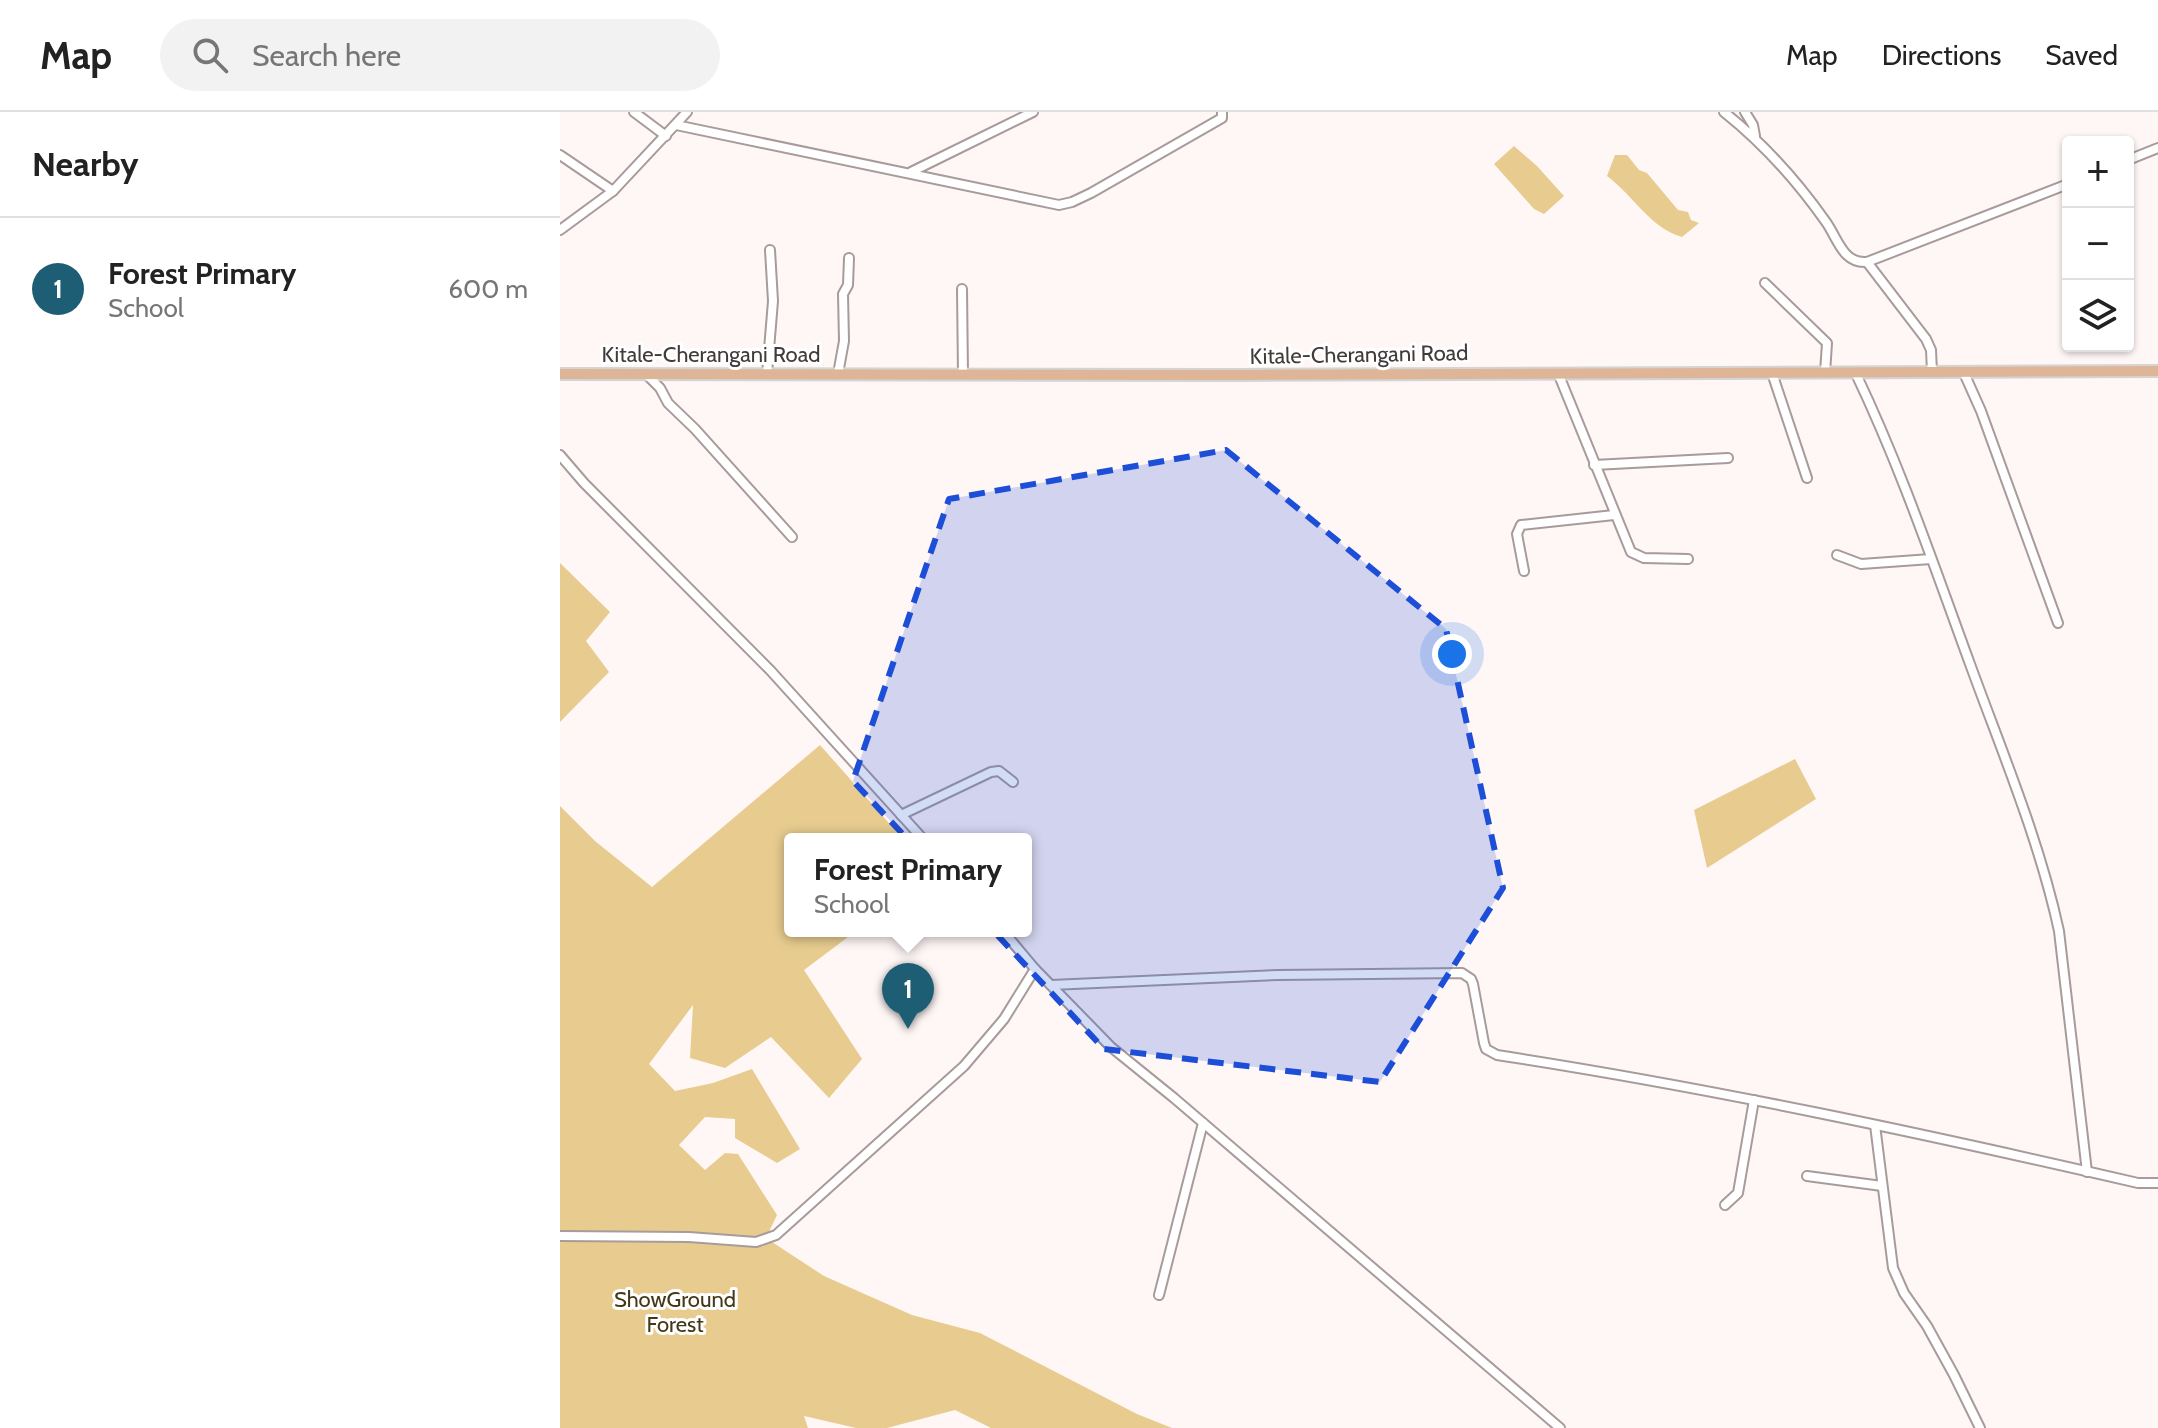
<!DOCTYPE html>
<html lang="en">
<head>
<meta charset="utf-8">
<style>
  :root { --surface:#fff; --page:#f2f2f2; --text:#222; --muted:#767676; --line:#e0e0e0; --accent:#1e5e74 }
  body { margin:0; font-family:Cabin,sans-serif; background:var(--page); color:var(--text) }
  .controls { position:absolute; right:24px; top:24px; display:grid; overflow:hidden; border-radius:8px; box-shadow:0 2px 6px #0004 }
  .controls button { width:72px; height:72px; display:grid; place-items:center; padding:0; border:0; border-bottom:2px solid var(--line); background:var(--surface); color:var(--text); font:40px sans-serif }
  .you { position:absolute; left:892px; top:542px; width:28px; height:28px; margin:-20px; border:6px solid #fff; border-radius:50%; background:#1a73e8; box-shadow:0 0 0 12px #1a73e833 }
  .badge { display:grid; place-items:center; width:52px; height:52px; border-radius:50%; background:var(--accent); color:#fff; font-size:26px; font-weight:700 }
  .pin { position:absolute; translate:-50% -66px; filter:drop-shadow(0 2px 4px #0008) }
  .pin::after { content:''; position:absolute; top:42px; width:28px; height:24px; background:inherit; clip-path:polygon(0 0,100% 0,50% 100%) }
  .popup { position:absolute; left:224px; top:721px; width:248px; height:104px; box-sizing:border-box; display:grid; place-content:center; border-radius:8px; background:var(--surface); filter:drop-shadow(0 2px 6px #0005); font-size:26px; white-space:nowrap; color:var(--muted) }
  .popup b { font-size:30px; color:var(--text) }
  .popup::after { content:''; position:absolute; left:50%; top:100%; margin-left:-16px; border:16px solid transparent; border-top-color:var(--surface) }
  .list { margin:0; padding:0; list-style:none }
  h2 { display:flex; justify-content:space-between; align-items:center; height:104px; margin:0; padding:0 32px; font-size:34px }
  h2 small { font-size:26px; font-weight:400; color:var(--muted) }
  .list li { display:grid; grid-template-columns:52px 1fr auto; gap:24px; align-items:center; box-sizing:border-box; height:144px; padding:0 32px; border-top:2px solid var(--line) }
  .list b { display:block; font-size:30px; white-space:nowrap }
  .list p { margin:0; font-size:26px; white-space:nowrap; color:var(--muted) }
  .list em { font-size:26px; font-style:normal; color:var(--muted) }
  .icon { flex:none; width:44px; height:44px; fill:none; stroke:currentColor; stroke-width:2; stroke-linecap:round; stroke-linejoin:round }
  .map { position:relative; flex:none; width:1598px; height:1316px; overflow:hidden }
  header { display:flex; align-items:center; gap:48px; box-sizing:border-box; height:112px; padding:0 40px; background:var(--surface); border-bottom:2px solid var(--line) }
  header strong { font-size:38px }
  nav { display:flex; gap:44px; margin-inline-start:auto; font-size:28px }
  .search { width:560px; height:72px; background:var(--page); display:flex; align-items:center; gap:20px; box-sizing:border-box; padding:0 28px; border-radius:44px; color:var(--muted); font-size:30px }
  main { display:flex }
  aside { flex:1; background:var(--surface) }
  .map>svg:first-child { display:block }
  .green { fill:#e8cc8f }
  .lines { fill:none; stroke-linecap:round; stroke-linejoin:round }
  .minor-casing { stroke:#a89b9a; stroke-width:12 }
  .major-casing { stroke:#d5d4d4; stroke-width:14 }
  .minor { stroke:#fff; stroke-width:8 }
  .major { stroke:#dfb598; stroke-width:10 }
  .marked { fill:#1d4ed8; fill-opacity:0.2; stroke:#1d4ed8; stroke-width:6; stroke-dasharray:16 10; stroke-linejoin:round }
  .labels { text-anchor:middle; stroke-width:6; stroke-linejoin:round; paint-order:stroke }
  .street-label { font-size:22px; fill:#413b3b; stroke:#fff }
  .park-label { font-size:22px; fill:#453818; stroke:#fff }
</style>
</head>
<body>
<header>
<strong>Map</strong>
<div class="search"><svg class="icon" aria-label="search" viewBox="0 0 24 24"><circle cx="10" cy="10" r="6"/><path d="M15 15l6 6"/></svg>Search here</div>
<nav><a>Map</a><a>Directions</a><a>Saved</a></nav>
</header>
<main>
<aside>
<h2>Nearby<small></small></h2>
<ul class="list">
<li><span class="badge">1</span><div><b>Forest Primary</b><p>School</p></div><em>600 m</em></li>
</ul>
</aside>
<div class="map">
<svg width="1598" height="1316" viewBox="0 0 1598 1316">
  <rect width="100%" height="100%" fill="#fff6f6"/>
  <g class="green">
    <polygon points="954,34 977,54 1004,84 984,102 974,97 934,52"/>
    <path d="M1055,43H1067L1079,58L1087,61L1118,98L1128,100L1131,108L1139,111L1122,125C1090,116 1073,83 1047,64Z"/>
    <polygon points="0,451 50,500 26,529 49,560 0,610"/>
    <polygon points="260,633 343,727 230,727 230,819 296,819 244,858 302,947 269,986 211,925 165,956 130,946 133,893 89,952 115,979 153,971 192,957 240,1037 217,1051 175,1026 175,1007 145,1005 119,1033 145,1058 165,1041 178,1042 217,1103 206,1126 264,1164 352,1203 420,1221 577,1302 612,1316 431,1316 395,1298 327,1316 296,1316 244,1304 248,1316 0,1316 0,694 35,729 92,775"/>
    <polygon points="1235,647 1256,687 1147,756 1134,698"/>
  </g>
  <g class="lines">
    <defs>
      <g id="minor">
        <polyline points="74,0 106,24"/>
        <path d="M1164,0C1203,31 1237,69 1266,110C1278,127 1283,152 1307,150L1508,72"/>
        <polyline points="1185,0 1193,13 1195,24"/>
        <polyline points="116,13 499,93 512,90 531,81 662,6 662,0"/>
        <polyline points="0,43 53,79"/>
        <polyline points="1568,48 1598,36"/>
        <polyline points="351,60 473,0"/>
        <polyline points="0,118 53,79 127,0"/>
        <polyline points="1307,150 1366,227 1371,238 1372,260"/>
        <polyline points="1205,171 1267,231 1265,261"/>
        <polyline points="402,177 403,263"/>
        <polyline points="998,261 1071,440 1084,446 1128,447"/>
        <polyline points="1212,261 1247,366"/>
        <polyline points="1404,261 1421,299 1498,511"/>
        <polyline points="207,262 213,189 210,138"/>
        <polyline points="278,262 284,229 283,182 288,173 289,146"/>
        <path d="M1296,262C1341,356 1374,454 1410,552C1442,640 1479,727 1499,819L1527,1060"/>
        <polyline points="87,263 100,276 108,291 135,317 232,425"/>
        <polyline points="0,343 24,371 210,558 363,727"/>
        <polyline points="1034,353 1168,346"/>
        <polyline points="1277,443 1301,452 1371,447"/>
        <polyline points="964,459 957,422 961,413 1054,403"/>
        <polyline points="341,703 431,660 439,659 453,670"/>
        <polyline points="443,819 475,857 551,935 614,986 1000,1316"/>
        <path d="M491,873L718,863L902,861L911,867L913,872L924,931L926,937L937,943C1152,976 1366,1022 1578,1071H1598"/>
        <polyline points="1315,1013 1333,1156 1344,1181 1367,1214 1394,1263 1420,1316"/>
        <polyline points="1247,1064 1322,1074"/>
        <polyline points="1165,1093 1178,1081 1194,988"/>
        <polyline points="0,1124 129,1125 196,1130 216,1123 404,954 444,907 475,857"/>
        <polyline points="599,1183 643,1011"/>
      </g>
      <polyline id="major" points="0,262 680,263 1598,259"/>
    </defs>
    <use href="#minor" class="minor-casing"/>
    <use href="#major" class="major-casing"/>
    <use href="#minor" class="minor"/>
    <use href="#major" class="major"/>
  </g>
  <path class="marked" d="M666,338L886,517L943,776L820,970L544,937L293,669L389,387Z"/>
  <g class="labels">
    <g class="street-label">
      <text x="151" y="250">Kitale-Cherangani Road</text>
      <text transform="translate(799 242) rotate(-1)" y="8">Kitale-Cherangani Road</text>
    </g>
    <g class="park-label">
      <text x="115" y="1195">ShowGround<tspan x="115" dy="25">Forest</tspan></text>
    </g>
  </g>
</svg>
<div class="controls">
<button>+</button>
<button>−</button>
<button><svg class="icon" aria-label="layers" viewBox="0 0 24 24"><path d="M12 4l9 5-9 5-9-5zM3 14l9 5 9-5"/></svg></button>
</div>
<div class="you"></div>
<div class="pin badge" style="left:348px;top:917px">1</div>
<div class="popup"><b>Forest Primary</b>School</div>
</div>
</main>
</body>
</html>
